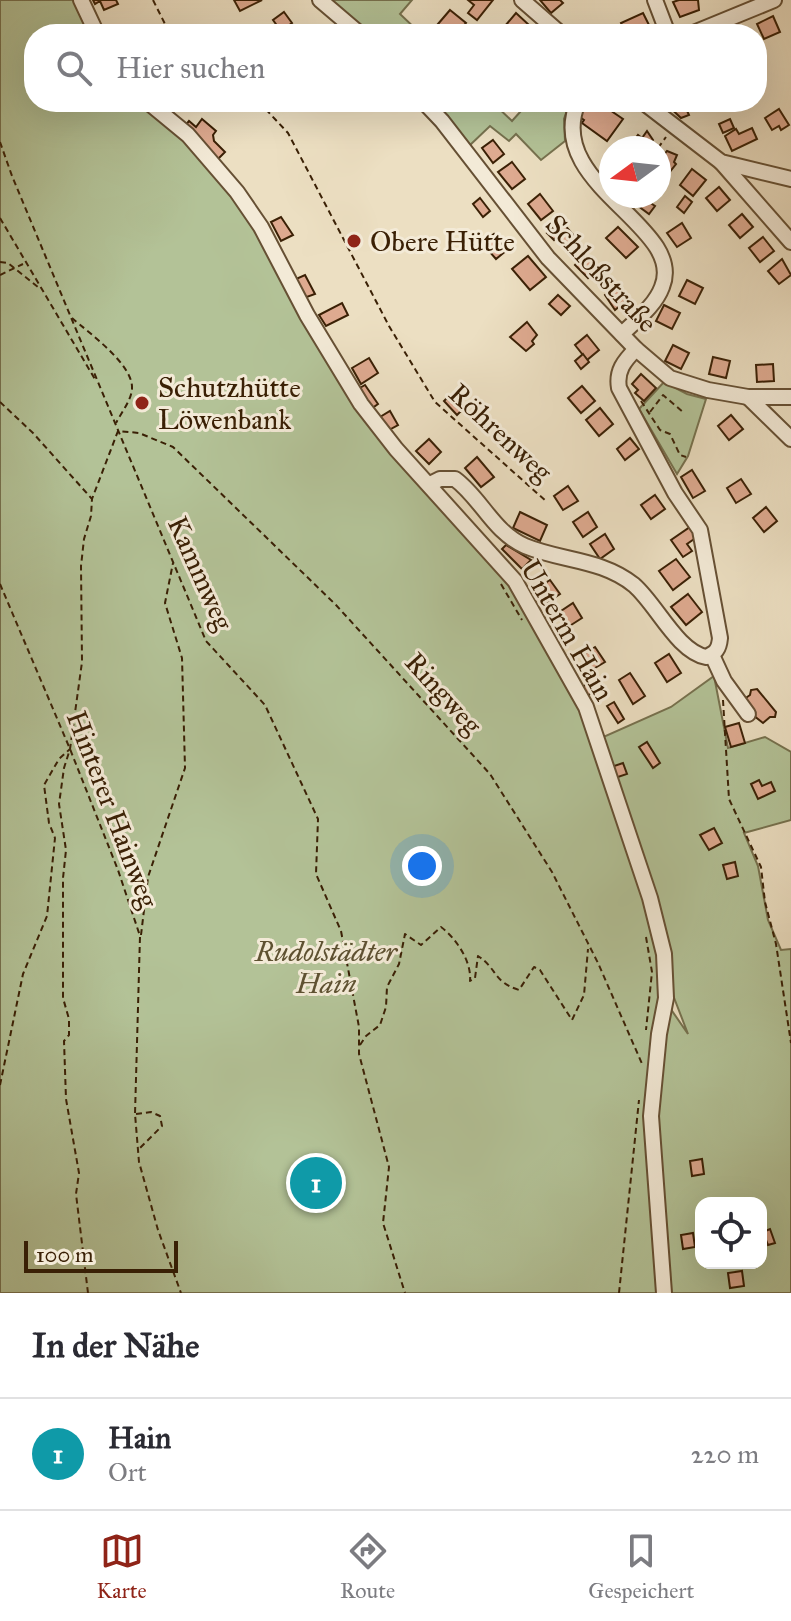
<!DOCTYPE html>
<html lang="de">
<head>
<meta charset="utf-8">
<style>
  :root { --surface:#fff; --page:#f2f2f3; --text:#2b2b33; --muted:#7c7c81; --line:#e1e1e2; --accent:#8f2418 }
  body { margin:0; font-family:"IM FELL Great Primer",serif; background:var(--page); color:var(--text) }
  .controls { position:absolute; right:24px; bottom:24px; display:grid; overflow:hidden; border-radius:16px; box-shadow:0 8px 32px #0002 }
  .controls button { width:72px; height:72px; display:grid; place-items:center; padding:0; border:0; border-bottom:2px solid var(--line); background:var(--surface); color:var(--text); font:40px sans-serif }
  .compass { position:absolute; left:599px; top:136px; width:72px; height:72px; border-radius:50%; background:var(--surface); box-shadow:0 8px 32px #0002; rotate:255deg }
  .scale { position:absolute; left:24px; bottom:20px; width:154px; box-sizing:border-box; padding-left:8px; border:4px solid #3a2005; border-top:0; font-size:22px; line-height:28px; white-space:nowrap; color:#3a2005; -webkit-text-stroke:6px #f3ead7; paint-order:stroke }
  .you { position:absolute; left:422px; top:866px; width:28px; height:28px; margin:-20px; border:6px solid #fff; border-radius:50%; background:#1a73e8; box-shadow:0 0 0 12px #1a73e833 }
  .badge { display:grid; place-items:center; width:52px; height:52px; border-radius:50%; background:var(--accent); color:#fff; font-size:26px; font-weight:700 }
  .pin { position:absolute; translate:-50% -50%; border:4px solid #fff; box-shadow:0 2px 8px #0006 }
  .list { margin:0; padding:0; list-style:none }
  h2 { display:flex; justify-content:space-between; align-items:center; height:104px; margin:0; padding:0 32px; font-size:34px }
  h2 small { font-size:26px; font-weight:400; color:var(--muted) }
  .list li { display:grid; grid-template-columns:52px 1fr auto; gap:24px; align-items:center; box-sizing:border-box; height:112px; padding:0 32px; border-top:2px solid var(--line) }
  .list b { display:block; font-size:30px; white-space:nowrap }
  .list p { margin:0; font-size:26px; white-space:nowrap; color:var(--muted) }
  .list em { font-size:26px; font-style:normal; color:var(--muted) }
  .icon { flex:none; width:44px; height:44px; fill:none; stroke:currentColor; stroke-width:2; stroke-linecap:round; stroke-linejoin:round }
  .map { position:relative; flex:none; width:791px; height:1293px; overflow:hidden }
  .search { position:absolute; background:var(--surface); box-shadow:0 8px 32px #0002; left:24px; right:24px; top:24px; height:88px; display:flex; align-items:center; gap:20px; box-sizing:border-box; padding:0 28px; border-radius:32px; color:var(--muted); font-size:30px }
  .sheet { height:216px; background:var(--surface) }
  nav { display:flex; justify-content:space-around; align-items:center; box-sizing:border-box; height:112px; border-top:2px solid var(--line); background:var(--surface); font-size:22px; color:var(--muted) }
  nav a { display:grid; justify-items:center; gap:4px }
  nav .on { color:var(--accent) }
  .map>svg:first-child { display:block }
  .green { fill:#b3c297; stroke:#76714e; stroke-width:2; fill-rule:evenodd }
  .building { fill:#deaa90; stroke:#3a2005; stroke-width:2 }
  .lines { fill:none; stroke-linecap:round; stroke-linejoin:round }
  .minor-casing { stroke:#665034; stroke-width:18 }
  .path { stroke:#3a2005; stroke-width:2; stroke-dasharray:6 4; stroke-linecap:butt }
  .minor { stroke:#f3ead7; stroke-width:14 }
  .poi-dot { fill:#8f2418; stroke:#f3ead7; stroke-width:3 }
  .labels { text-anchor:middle; stroke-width:6; stroke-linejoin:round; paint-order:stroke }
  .poi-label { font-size:28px; fill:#3a2005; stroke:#f3ead7; text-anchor:start }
  .street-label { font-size:28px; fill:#3a2005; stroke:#f3ead7 }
  .park-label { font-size:28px; font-style:italic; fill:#5e5131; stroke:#f3ead7 }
</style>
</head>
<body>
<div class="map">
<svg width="791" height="1293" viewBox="0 0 791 1293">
  <rect width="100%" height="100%" fill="#ecdfc2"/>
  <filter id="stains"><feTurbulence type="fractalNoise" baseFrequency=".0025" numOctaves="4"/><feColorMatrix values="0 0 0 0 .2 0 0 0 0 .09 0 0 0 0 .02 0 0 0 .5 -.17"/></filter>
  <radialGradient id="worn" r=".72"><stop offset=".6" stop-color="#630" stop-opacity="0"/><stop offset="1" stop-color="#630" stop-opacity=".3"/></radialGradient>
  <g class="green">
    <path d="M0,0H77L94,34H34V102H141L191,144L255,223L346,386L519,596L586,715L652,922L668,1005L688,1034L673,995L668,949L601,738L671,707L714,676L728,748L765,737L791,752V820L744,833L758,866L768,920L781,950L791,949V1293H0ZM701,1203H761V1263H701Z"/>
    <polygon points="326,0 412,0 400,14 421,34 365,34"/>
    <polygon points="431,102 492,102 512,121 529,102 570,102 564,119 565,141 541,160 516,134 509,141 490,126 469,146"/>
    <polygon points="664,382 687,394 706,399 688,456 677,474 639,409"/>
  </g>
  <g class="building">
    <polygon points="93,0 116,0 118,4 104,10 100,1 95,4"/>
    <polygon points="234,0 262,0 240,11"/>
    <polygon points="468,0 493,0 477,20 468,13 474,5"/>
    <polygon points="540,0 560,0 563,3 551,13"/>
    <polygon points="679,0 698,0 699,10 680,17 673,2"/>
    <polygon points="450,10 466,23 457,34 450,34 438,24"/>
    <polygon points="284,12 292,23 281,31 273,20"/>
    <polygon points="516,13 529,25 521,34 514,34 505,26"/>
    <polygon points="643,13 651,29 639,34 626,34 621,23"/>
    <polygon points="773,16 780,32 764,39 757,24"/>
    <polygon points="598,102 623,119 607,141 582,123 584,120 577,115 585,104 592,110"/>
    <polygon points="664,102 683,102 689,115 681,118"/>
    <polygon points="779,109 789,125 781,130 779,126 772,130 765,118"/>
    <polygon points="202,119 216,131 213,135 214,141 225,152 217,160 184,127 189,121 196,127"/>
    <polygon points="730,119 734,128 723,133 719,124"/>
    <polygon points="752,128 757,139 732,151 725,136 736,129 739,134"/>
    <polygon points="647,131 653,140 647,148 628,148 638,135 642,138"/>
    <polygon points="493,140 504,154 493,163 482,148"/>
    <polygon points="667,151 677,155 674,162 676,164 661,183 659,168 661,165 659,161"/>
    <polygon points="512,162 525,179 512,189 498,172"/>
    <polygon points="692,169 706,180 693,196 680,185"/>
    <polygon points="719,187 730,200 717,211 706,198"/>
    <polygon points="540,194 553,211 541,220 528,204"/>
    <polygon points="633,196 640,196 655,206 649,214 630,200"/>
    <polygon points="685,196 692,202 684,213 677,207"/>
    <polygon points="480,198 490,211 483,217 473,204"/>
    <polygon points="742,214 753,227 740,238 729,225"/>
    <polygon points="281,217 293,235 281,241 271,222"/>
    <polygon points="561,221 576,238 566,247 557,237 554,240 547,233"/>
    <polygon points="682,223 691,238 677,247 667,233"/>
    <polygon points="618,227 638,247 626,258 606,238"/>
    <polygon points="494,234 507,250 496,259 482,243"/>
    <polygon points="763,237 774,251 760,262 749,248"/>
    <polygon points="584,255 598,268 588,278 575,265"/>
    <polygon points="528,256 546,277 530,290 512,269"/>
    <polygon points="782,259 791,275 779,284 768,271"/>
    <polygon points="305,275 315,294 304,298 296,279"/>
    <polygon points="687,280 703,288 695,304 679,296"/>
    <polygon points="617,285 628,299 615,310 605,295"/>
    <polygon points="558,295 570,306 561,315 549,304"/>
    <polygon points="342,303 348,315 326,326 319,315"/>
    <polygon points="664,305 680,313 672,329 656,321"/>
    <polygon points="527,322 537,335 532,341 534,344 526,351 510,337"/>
    <polygon points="587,335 599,350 587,360 575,345"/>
    <polygon points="673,345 689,353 681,369 665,361"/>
    <polygon points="583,354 589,362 581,369 575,361"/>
    <polygon points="713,357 730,361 726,378 709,374"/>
    <polygon points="369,358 378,373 361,384 352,368"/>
    <polygon points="773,364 774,381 757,382 756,365"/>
    <polygon points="641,374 656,388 644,401 635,393 638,390 632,384"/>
    <polygon points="365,385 378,404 371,409 358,389"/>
    <polygon points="582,386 595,401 581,413 568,398"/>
    <polygon points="455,397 465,407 457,415 444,401 447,398 450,401"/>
    <polygon points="600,408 613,424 599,436 586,420"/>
    <polygon points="390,411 398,425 389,430 380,417"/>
    <polygon points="731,415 743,429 729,440 718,426"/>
    <polygon points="630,438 639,449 625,460 617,449"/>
    <polygon points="429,439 441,452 429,464 416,451"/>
    <polygon points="477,457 494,477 481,487 465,468"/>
    <polygon points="692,470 705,491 693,498 681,477"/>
    <polygon points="741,479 751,494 736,503 727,488"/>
    <polygon points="568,486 578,501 563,510 554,496"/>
    <polygon points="655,495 665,509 651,519 641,505"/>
    <polygon points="766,507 777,521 764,532 753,518"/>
    <polygon points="520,512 547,525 540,541 513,528"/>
    <polygon points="588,512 597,527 583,537 573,522"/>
    <polygon points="690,527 697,537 687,544 692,551 683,557 671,540"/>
    <polygon points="605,534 614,549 600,559 590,544"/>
    <polygon points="506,545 531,560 522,569 502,549"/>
    <polygon points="676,559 690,577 673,590 659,571"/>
    <polygon points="550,580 560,594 545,604 536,589"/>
    <polygon points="688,594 702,612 686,625 671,607"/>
    <polygon points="573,603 582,618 568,627 558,613"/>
    <polygon points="595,647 605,662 590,671 581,656"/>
    <polygon points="669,654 681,673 667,682 655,663"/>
    <polygon points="630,673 645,696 633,704 619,680"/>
    <polygon points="592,681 597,689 586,697 581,688"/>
    <polygon points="757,689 776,712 775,717 770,717 763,723 753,715 743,700 750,695 751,690"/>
    <polygon points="614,702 624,719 618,723 607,706"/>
    <polygon points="739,723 745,743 731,747 725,727"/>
    <polygon points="647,742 660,763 653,768 639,747"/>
    <polygon points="623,763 627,774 615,778 611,767"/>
    <polygon points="759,780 762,786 771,782 775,791 758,799 751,784"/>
    <polygon points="714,828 722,843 709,850 700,835"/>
    <polygon points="735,862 738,876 727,879 723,865"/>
    <polygon points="702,1159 704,1174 692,1176 690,1161"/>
    <polygon points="770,1229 775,1243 768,1245 763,1232"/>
    <polygon points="693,1233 695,1247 683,1249 681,1235"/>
    <polygon points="742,1271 744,1286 730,1288 728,1273"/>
  </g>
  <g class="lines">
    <defs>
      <g id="minor">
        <polyline points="81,0 97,34"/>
        <polyline points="320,0 360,34"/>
        <polyline points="522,0 561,34"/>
        <polyline points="655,0 668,34"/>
        <polyline points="691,34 774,0"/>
        <polyline points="148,102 188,135 237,192 261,227 307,315 361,404 396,449 515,581 586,707 650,898 664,954 666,998 659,1034 651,1116 664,1293"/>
        <polyline points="424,102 442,121 548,258 636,349 670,378 708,390 748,397 791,397"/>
        <path d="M578,102C543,185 687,226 662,287C655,306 636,320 622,334"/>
        <polyline points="643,102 721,162 791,179"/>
        <polyline points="721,162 791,242"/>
        <polyline points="748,397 791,439"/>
        <path d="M430,484L440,479H455C481,498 493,532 525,546C561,561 602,559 634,585C657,605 677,651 706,657C716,653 719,649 720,638L700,530L675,493L619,388C616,371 624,361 636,349"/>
        <polyline points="712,655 724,681 748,714"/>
      </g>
    </defs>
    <use href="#minor" class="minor-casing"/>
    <g class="path">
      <polyline points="153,0 170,34"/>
      <polyline points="259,102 288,133 389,326 435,402 547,502"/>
      <polyline points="0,142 12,176 206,641 265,705 318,819 316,874 341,931 359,1027 359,1054 389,1167 383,1223 405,1293"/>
      <polyline points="658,148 666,137"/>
      <polyline points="0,218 96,381"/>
      <polyline points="0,262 8,263 38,287"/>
      <polyline points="0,275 23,264"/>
      <path d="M72,318C89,333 134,365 132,389C131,401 121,413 116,423"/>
      <polyline points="641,401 660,430 670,434 680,455 686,457"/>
      <polyline points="0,402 33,433 92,499"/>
      <polyline points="650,412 663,395 683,412"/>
      <polyline points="0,584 70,749 118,870 140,936 135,1114 139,1162 158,1230 181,1293"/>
      <polyline points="501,584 522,620"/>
      <polyline points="723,700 729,799 761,867 765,902 776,944 791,1043"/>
      <polyline points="141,935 148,877 185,768 182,658 165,603 173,563"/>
      <polyline points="646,937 652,972 646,1030"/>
      <path d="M360,1045L366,1036L380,1025L386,1007L387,987L399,964L405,934L421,945L441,927C456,938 472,962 470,981L475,978L478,956C497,968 493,982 519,990L534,967L540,970L572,1020L584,995L588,949"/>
      <polyline points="0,1085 23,974 47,916 55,838 49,823 44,785 59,759 70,749"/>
      <polyline points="136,1114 151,1112 160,1116 162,1126 138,1150"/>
      <polyline points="88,1293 76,1194 79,1173 66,1099 64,1041 69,1035 69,1019 63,998 63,878 66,850 59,804 64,768 70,749 82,662 81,566 84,539 91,516 92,499 118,431 139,433 173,447 336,605 490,774 552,872 598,963 643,1066"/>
      <polyline points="619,1293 639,1100"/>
    </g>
    <use href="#minor" class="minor"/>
  </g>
  <g class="poi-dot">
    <circle cx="354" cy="241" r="8"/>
    <circle cx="142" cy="403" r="8"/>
  </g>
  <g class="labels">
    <g class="poi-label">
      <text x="370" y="251">Obere Hütte</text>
      <text x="158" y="397">Schutzhütte<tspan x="158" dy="32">Löwenbank</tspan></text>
    </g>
    <g class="street-label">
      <text transform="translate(602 273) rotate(47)" y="10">Schloßstraße</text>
      <text transform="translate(501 432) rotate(43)" y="10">Röhrenweg</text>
      <text transform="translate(201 573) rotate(66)" y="10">Kammweg</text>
      <text transform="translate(568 630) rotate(60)" y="10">Unterm Hain</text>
      <text transform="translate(444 693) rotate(48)" y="10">Ringweg</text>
      <text transform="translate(113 809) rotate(69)" y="10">Hinterer Hainweg</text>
    </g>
    <g class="park-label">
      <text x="326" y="961">Rudolstädter<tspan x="326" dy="32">Hain</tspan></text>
    </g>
  </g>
  <rect width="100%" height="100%" filter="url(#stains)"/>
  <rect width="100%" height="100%" fill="url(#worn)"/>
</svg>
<div class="controls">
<button><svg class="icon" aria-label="locate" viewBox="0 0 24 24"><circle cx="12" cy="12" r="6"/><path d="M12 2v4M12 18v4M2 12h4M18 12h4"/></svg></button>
</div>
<svg class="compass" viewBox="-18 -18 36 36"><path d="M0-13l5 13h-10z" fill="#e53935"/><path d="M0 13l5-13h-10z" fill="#7c7c81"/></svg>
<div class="scale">100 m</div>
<div class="you"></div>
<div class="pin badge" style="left:316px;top:1183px;background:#0f9aa8">1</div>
<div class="search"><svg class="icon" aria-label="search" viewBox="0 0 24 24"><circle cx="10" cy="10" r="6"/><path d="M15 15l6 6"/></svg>Hier suchen</div>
</div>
<section class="sheet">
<h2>In der Nähe<small></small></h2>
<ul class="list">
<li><span class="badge" style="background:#0f9aa8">1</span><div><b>Hain</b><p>Ort</p></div><em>220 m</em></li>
</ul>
</section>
<nav>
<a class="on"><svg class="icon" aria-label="map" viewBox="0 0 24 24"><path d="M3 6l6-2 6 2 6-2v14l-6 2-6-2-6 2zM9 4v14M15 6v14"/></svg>Karte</a>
<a><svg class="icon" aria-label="directions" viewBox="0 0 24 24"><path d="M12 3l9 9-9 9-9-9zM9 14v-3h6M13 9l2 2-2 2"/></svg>Route</a>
<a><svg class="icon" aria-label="saved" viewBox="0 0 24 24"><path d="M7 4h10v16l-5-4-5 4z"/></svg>Gespeichert</a>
</nav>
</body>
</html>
